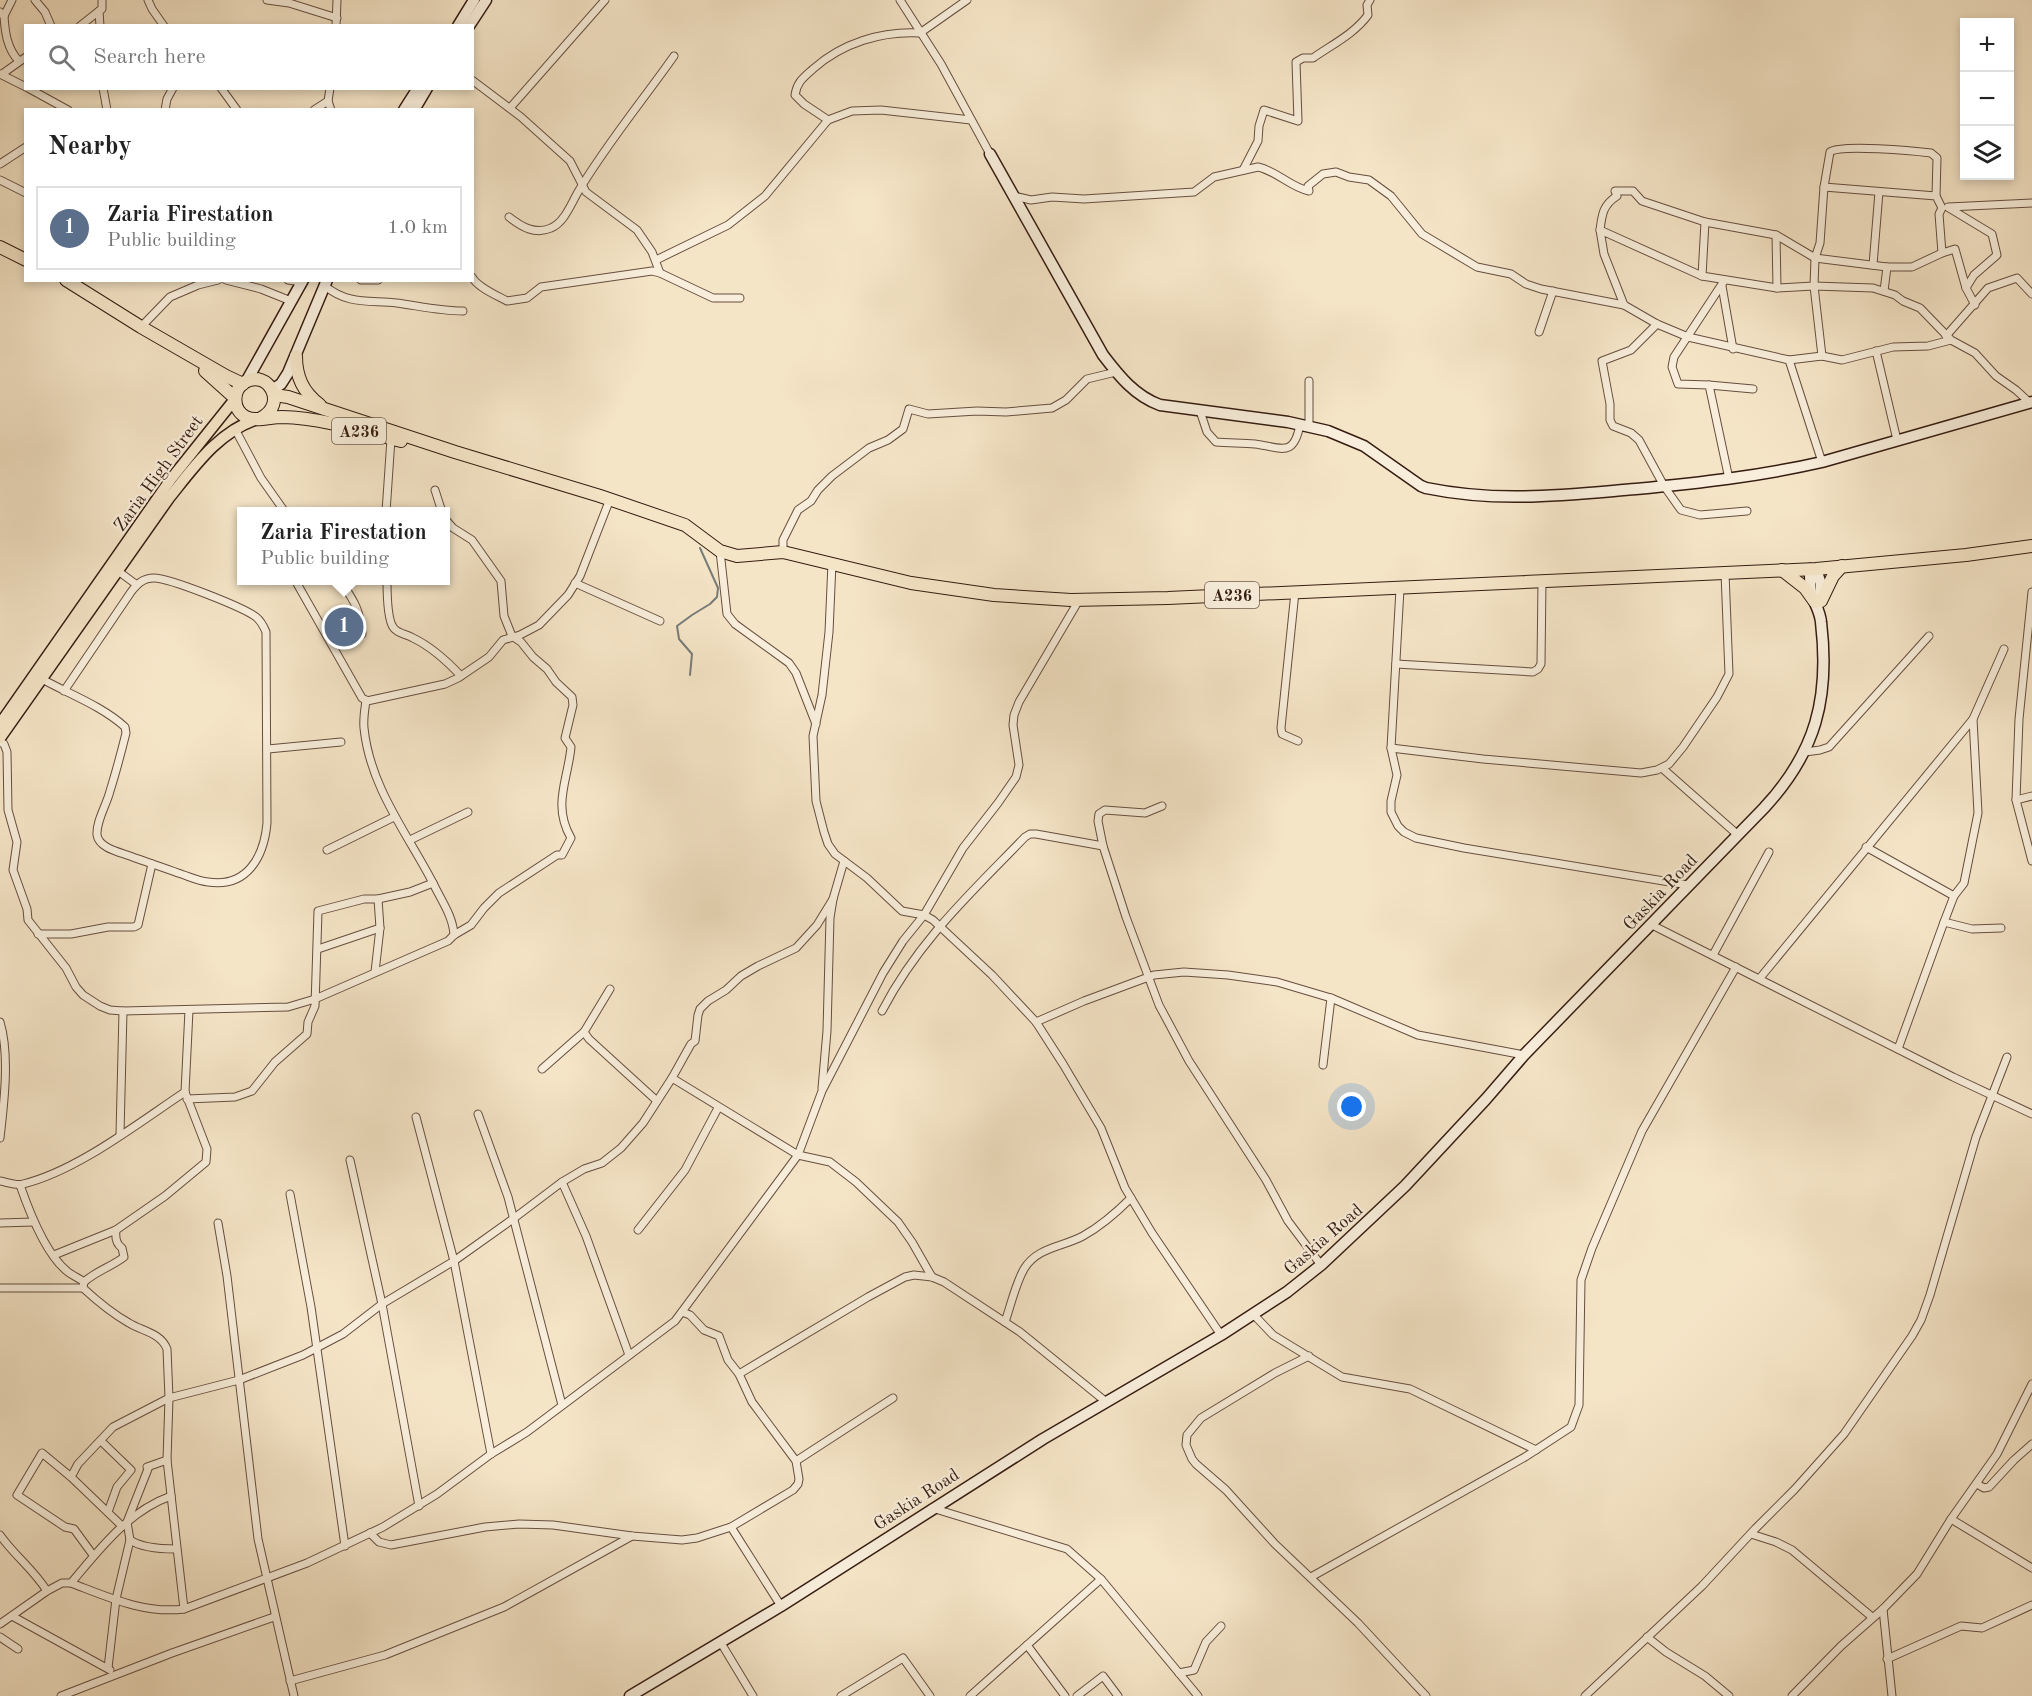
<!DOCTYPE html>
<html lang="en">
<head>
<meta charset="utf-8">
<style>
  :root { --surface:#fff; --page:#f2f2f2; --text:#222; --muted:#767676; --line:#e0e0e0; --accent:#7c3aed }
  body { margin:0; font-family:"Old Standard TT",serif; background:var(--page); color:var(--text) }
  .controls { position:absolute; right:18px; top:18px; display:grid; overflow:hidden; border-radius:0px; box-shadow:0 3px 9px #0003 }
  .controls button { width:54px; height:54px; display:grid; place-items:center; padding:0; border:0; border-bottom:2px solid var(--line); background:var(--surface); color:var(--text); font:30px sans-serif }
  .you { position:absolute; left:1352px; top:1107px; width:21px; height:21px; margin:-15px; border:4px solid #fff; border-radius:50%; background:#1a73e8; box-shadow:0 0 0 9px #1a73e833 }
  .badge { display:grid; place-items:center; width:39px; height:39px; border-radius:50%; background:var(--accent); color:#fff; font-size:20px; font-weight:700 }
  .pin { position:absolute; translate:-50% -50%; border:3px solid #fff; box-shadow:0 2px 6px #0006 }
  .popup { position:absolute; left:237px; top:507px; width:213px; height:78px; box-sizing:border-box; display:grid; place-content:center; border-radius:0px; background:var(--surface); filter:drop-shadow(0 2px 4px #0005); font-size:20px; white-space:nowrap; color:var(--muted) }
  .popup b { font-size:22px; color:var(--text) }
  .popup::after { content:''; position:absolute; left:50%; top:100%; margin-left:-12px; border:12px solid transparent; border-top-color:var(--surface) }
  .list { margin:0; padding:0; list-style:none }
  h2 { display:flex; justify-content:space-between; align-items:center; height:78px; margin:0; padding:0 24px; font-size:26px }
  h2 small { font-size:20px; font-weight:400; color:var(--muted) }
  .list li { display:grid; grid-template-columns:39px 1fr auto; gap:18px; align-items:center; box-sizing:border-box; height:84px; margin:0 12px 12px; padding:0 12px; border:2px solid var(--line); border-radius:0px }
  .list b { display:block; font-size:22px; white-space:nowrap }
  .list p { margin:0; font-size:20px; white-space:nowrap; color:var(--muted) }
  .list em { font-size:20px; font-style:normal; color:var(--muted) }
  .icon { flex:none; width:33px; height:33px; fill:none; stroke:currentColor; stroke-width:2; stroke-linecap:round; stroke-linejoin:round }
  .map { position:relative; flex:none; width:2032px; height:1696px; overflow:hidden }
  .search { position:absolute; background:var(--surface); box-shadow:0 3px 9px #0003; left:24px; top:24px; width:450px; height:66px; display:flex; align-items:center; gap:15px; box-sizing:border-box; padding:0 21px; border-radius:0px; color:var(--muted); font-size:22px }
  .panel { position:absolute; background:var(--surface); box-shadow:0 3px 9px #0003; left:24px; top:108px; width:450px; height:174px; border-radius:0px }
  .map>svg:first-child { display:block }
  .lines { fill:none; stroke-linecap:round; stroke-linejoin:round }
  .stream { stroke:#767c7a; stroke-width:2 }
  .street-casing { stroke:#664e3f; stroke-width:9 }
  .secondary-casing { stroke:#361c12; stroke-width:13 }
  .primary-casing { stroke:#361c12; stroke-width:13 }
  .highway-casing { stroke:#361c12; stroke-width:14 }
  .street { stroke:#f8eedb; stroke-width:7 }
  .secondary { stroke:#f8eedb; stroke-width:10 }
  .primary { stroke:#f5e5c7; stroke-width:10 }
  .highway { stroke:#f5e5c7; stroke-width:12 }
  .labels { text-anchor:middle; stroke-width:4.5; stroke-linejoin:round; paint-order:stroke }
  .shield { fill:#f8eedb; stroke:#705b4e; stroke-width:1.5 }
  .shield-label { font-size:16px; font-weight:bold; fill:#361c12 }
  .street-label { font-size:18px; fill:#361c12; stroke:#f8eedb }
</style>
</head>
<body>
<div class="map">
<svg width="2032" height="1696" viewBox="0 0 2032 1696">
  <rect width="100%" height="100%" fill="#f5e5c7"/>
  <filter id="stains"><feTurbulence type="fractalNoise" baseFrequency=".00333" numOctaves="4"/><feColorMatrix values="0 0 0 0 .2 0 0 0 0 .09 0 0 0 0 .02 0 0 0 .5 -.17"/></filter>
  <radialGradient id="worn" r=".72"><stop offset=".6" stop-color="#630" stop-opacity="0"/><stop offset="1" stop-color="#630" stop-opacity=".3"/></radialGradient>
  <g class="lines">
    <polyline class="stream" points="690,675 692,654 679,639 677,626 692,615 710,604 717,597 718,588 700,548"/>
    <defs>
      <g id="street">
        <polyline points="35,0 45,12 51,26"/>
        <polyline points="148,0 152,9 164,26"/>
        <polyline points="267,0 289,3 337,18"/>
        <polyline points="900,0 941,64 990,154"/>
        <polyline points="0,12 4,16 12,0"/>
        <path d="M4,16C5,32 7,49 19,61"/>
        <polyline points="80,26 99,11"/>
        <polyline points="100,26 99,11 102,9 102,0"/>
        <polyline points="336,26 337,0"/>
        <polyline points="0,74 26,87"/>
        <polyline points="2,74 26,57"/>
        <polyline points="472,80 521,117 570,161 586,192 637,230 652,252 660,273"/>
        <polyline points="28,88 68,110"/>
        <polyline points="103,88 107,110"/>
        <polyline points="221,88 237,110"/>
        <polyline points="330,88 328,101 331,110"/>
        <polyline points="510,108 605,0"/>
        <polyline points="165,110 167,99 173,88"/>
        <polyline points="314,110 328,101"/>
        <polyline points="828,120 852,111 881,110 971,120"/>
        <polyline points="0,164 26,147"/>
        <path d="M1243,170L1258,141L1259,126L1264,110L1298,121L1296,62L1303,58H1313C1333,44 1354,34 1368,15L1367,5L1370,0"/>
        <polyline points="0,180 26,193"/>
        <polyline points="1824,187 1936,196 1942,208 1939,214 1942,253"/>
        <path d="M1014,196L1031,200L1052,197L1084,199L1194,192L1214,177L1258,167C1277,171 1290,187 1309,191L1308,186L1323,174L1336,172L1349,177L1369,180L1391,196L1422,234L1477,267L1511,274L1526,284L1541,289L1624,305"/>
        <polyline points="1948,207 2032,203"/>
        <polyline points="1949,208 1992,234 1997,255 1974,275 1966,288"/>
        <path d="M509,217C522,227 535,235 551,228C564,223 571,204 578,192C605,146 643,100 674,56"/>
        <path d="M1600,230C1602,214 1603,205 1617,196L1615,191H1633L1642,201L1705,222L1776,235L1815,258L1887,267H1912L1942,253L1955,249L1966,288L1975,305"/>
        <polyline points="1776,235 1777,288"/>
        <path d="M656,260L728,225L765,196L828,120L804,104L795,95C797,82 803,78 813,69C842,43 881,31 920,33L967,0"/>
        <polyline points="1873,265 1879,192"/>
        <polyline points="1702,276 1705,222"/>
        <path d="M472,277C477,287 496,295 507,301L527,298L541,287L652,271L660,273L713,298H740"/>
        <polyline points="226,280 261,289 291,301"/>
        <polyline points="288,280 302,282"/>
        <polyline points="361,280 378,280"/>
        <polyline points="1724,281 1674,357 1672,367 1678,384 1709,385 1729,479"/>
        <path d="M325,286C348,305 369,300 397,303C419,306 440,311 463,311"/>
        <polyline points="1722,286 1733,349"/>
        <polyline points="1884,291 1887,267"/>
        <polyline points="1657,324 1631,350 1602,361 1610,404 1610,420 1613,426 1631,433 1639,440 1664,486 1681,510 1700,515 1747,511"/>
        <polyline points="141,327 170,297 198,285 218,280"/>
        <polyline points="1539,332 1553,291"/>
        <polyline points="1946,336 1988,288 2017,278 2032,294"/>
        <polyline points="1951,340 1928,346 1893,347 1842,360 1822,356 1789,360 1688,337 1657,324 1624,305 1604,254 1600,230 1702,276 1777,288 1814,286 1873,288 1895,295 1903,301 1920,308 1951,340 1975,353 1996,376 2016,390 2030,403"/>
        <polyline points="1876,351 1897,440"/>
        <path d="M1822,356L1814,286L1815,258L1820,243L1824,187L1830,152C1840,144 1915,151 1931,153L1937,158L1936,196"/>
        <polyline points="1789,360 1822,462"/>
        <polyline points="1709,385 1753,389"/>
        <path d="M1200,411L1207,432L1216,442C1229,443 1242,443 1255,444C1280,447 1294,459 1300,424"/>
        <polyline points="1309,426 1309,381"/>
        <polyline points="235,429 261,478 285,512"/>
        <polyline points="435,490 442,512"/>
        <polyline points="386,512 391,439"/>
        <polyline points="720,551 727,614 735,624 789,663 796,673 816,724"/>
        <polyline points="783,552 783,540 798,510 811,501 818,490 832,476 869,448 888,440 903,429 909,409 928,414 977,411 1006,412 1052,408 1066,400 1087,379 1116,372"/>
        <polyline points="832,563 829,632 822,695 813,736 816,801 824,832 828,844 835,854 867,878 902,911 924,915 933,920 992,975 1036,1022 1063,1064 1101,1128 1125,1188 1152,1233 1221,1335"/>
        <polyline points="118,571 137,585"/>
        <polyline points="295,580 362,698 367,701 445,684 458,678 489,657 503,640 520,635 539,625 568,595 580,576 610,499"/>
        <path d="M340,580C354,601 360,609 362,634"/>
        <path d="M387,580C387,592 387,618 393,627C397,634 407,634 413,638C432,647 447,661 461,676"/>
        <polyline points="575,583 660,621"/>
        <polyline points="1400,589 1391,748 1397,775 1391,801 1391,812 1398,826 1404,832 1416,838 1464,848 1688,885"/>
        <polyline points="1295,592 1281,728 1282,734 1298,741"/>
        <polyline points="2032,592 2019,719 2016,800 2032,861"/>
        <polyline points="1396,664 1533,672 1538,669 1541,664 1542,581"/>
        <path d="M42,679C69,694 102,706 125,727L126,733C121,753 116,772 110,791C107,804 96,821 97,835C99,848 119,852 130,856C146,862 162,867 178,873C188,876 198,881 208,882C247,888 264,857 267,823L266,632C264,627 261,621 256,617C243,607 169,578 154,578C143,578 137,584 131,592L64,691"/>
        <path d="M366,700C365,709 363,718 364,728C370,787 407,833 433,883C441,900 453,916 454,935"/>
        <path d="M0,742L4,744L7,752L8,810L17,842L13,870L27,909L28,920L66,968L76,987L83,995L100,1006L110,1010L123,1011L288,1007L315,999L448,941L454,935L471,925L484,908L499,893L557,855H562L571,838C552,805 568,780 571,747L565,738L573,705L572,697L556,682L547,669L533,657L521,642L512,636L504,616L501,581L472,540L453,528L446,520"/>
        <polyline points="1391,748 1483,759 1641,773 1657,770 1669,764 1683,747 1717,697 1729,674 1725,573"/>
        <polyline points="268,749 341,742"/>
        <polyline points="1805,752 1820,750 1829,747 1929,636"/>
        <polyline points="1662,768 1738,835"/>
        <polyline points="2016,800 2032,796"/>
        <polyline points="1162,806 1145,813 1105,810 1099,814 1098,821 1103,846 1126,917 1159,1005 1189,1061 1266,1180 1288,1221 1321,1265"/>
        <polyline points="410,840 468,812"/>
        <polyline points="1866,847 1954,896"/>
        <polyline points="327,850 394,817"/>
        <polyline points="1944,922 1972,929 2001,928"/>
        <polyline points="1650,924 1953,1077 2032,1114"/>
        <polyline points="38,934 71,934 108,927 134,927 138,925 152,864"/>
        <polyline points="318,949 380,928"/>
        <polyline points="1713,955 1769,852"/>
        <polyline points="375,972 380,928 378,899"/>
        <polyline points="1760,978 1973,719"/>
        <polyline points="610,989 584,1032 589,1039 657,1101"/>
        <path d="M882,1011C919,940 971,893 1025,837L1030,834H1036L1103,846"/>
        <path d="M0,1022C10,1055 4,1103 0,1138"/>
        <polyline points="1036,1022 1084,1001 1154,975 1184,972 1228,975 1277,982 1331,998 1418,1035 1524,1055"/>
        <polyline points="1898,1049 1944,922 1954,896 1964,883 1978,813 1973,719 2004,649"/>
        <polyline points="1323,1065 1331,998"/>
        <polyline points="542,1069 584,1032"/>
        <polyline points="672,1078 691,1044 695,1041 698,1015 700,1009 708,1001 726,990 741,976 758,966 796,948 817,925 833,899"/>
        <polyline points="822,1088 827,1031 830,918 833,899 844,861"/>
        <polyline points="187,1099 235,1097 252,1091 275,1062 307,1034 308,1022 315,1006 318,911 364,899 378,899 410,892 433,883"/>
        <polyline points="478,1114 508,1197 562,1405"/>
        <polyline points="416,1117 454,1261 491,1454"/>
        <polyline points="120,1134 123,1011"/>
        <polyline points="350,1160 382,1304 419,1506"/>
        <path d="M0,1181C7,1182 16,1186 23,1184C77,1171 138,1123 185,1092"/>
        <polyline points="562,1182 586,1236 629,1355"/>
        <path d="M20,1185C29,1211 46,1255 68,1272C73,1276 79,1278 84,1282"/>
        <polyline points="290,1194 311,1307 345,1546"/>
        <polyline points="0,1223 34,1222"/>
        <polyline points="218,1223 227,1276 258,1539 294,1696"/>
        <polyline points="638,1230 685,1170 718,1108"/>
        <polyline points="54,1255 116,1230 165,1196 206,1162 207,1149 185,1092 189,1010"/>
        <path d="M84,1282L83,1288C96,1300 113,1314 129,1323C142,1331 161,1333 167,1349L169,1398L167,1460L184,1609"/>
        <path d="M84,1282C96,1271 111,1267 124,1257L122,1248C116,1244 115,1238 116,1230"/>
        <polyline points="0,1288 83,1288"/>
        <polyline points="1254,1315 1273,1335 1342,1377 1410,1389 1536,1450"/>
        <path d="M1005,1322C1011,1305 1015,1285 1024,1269C1037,1247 1063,1247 1083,1236C1101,1226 1117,1212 1131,1198"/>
        <polyline points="1309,1356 1275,1373 1201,1418 1187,1435 1186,1445 1192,1459 1196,1464 1226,1490 1275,1544 1358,1623 1426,1696"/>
        <polyline points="739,1374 868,1297 905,1277 914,1275 932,1277 944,1282 1020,1332 1105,1401"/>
        <polyline points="101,1441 131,1470 117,1487 108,1512"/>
        <polyline points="796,1461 893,1398"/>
        <polyline points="71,1477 78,1464 113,1427 169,1398 239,1380 303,1355 343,1334 382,1304 454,1261 513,1219 562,1182 584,1169 602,1163 621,1148 643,1123 672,1078 798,1155 830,1162 856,1182 898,1222 912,1242 932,1277"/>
        <polyline points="1977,1484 1984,1488 1989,1487 2014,1460 2032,1444"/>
        <polyline points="932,1508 1067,1549 1101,1579 1198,1696"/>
        <polyline points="1951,1519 2032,1568"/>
        <polyline points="731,1527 781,1606"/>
        <polyline points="370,1533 379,1542 391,1545 485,1527 519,1524 553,1525 632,1536 682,1540 697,1538 731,1527 793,1490 798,1484 799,1479 796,1461 752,1402 739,1374 728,1360 719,1336 704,1330 690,1315 682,1312"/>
        <polyline points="1751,1534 1776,1542 1792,1550 1872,1617"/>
        <path d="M0,1535C14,1555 34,1570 47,1591"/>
        <path d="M130,1540C142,1548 161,1549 176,1549"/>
        <polyline points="93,1555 74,1529 65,1527 17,1495 42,1453 71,1477 122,1526"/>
        <polyline points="1311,1577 1525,1457 1571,1427 1579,1405 1581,1280 1592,1248 1642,1131 1736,967"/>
        <path d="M71,1583C108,1597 144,1614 184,1609L307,1563L383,1527L437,1494L491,1454L527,1432L675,1321L798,1155L822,1091L883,973L903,941L924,915L963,848L998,803L1016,777L1019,765L1013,725L1014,715L1019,702L1079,600"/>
        <polyline points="1883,1609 1892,1696"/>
        <polyline points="12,1616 110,1670"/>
        <path d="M0,1624L47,1591L62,1583H71C99,1550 128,1511 171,1496"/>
        <polyline points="0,1637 18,1649"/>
        <polyline points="1647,1637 1666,1652 1705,1676 1729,1696"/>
        <polyline points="721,1643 753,1696"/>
        <polyline points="1027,1645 1065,1696"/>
        <polyline points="1887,1659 1961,1626 1982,1628 2032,1605"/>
        <polyline points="108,1668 116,1599 130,1540 127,1522 148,1469 147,1467 167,1460"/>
        <polyline points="1179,1673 1194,1670 1206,1642 1221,1626"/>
        <polyline points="290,1681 385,1655 504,1607 632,1536"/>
        <polyline points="61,1696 172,1653 274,1617"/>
        <polyline points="841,1696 903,1658 930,1696"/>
        <polyline points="970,1696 1101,1579"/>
        <polyline points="1077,1696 1103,1676 1118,1696"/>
        <polyline points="1585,1696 1702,1586 1755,1529 1795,1489 1844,1434 1912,1336 1921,1320 1930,1295 1976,1137 2007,1057"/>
        <polyline points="1792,1696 1841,1646 1883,1609 1917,1574 1951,1519 1997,1454 2032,1384"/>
      </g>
      <g id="secondary">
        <polyline points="458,26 474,0"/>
        <polyline points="469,26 486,0"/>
        <polyline points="404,110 418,88"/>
        <polyline points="414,110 427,88"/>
        <path d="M990,154L1103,355C1119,376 1135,396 1160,405L1288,422L1328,431L1364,446L1421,486L1426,488C1499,503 1563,495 1636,489C1699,483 1761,476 1822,462L2032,402"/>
        <polyline points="246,382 303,280"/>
        <polyline points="272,390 281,384 288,373 327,280"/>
        <polyline points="1816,569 1821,584 1821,600"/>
        <path d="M630,1696L781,1606L1043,1439L1221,1335L1287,1292L1321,1265L1405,1186L1486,1099L1524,1055L1764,808C1816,752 1830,698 1821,622C1820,611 1814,603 1811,592C1810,585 1810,577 1810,569"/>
      </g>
      <g id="primary">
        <polyline points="0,724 171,479 235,399"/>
        <path d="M0,738L169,498C194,467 218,432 257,419"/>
      </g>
      <g id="highway">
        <polyline points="0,247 26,260"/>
        <polyline points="66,280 141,327 226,376 243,384"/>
        <path d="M296,356C296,377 303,392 320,405"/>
        <polyline points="205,371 235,398"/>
        <polyline points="274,395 288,397 455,452 600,496 685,525 720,551 737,556 783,552 911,583 994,595 1071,600 1168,598 1816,569 1966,555 2032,546"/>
        <path d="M261,418C288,404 268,369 245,382C232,390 232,410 246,417C256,422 271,417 282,417C322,418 362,431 401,441"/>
        <polyline points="1782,570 1805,588 1815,602"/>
        <polyline points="1821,601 1833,576 1842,566"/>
      </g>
    </defs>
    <use href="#street" class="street-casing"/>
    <use href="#secondary" class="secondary-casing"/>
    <use href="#primary" class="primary-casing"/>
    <use href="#highway" class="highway-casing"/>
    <use href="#street" class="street"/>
    <use href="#secondary" class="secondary"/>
    <use href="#primary" class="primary"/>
    <use href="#highway" class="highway"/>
  </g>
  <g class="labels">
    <g class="shield">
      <rect x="332" y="418" width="54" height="26" rx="4.5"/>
      <rect x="1205" y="582" width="54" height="26" rx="4.5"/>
    </g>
    <g class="shield-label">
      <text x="359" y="437">A236</text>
      <text x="1232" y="601">A236</text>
    </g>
    <g class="street-label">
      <text transform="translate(158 473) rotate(-54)" y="6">Zaria High Street</text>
      <text transform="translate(1660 892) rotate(-46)" y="6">Gaskia Road</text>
      <text transform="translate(1323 1239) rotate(-41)" y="6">Gaskia Road</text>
      <text transform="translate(916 1499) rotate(-33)" y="6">Gaskia Road</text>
    </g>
  </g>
  <rect width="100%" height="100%" filter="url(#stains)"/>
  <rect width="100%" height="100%" fill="url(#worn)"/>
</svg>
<div class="controls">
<button>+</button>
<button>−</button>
<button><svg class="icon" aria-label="layers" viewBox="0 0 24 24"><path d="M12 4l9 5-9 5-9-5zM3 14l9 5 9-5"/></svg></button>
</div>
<div class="you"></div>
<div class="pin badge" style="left:344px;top:627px;background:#5c6f8a">1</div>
<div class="popup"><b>Zaria Firestation</b>Public building</div>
<div class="search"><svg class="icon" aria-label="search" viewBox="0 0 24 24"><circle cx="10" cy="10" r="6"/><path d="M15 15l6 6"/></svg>Search here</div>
<section class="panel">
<h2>Nearby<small></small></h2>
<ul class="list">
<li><span class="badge" style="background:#5c6f8a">1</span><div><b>Zaria Firestation</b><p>Public building</p></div><em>1.0 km</em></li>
</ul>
</section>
</div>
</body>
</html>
